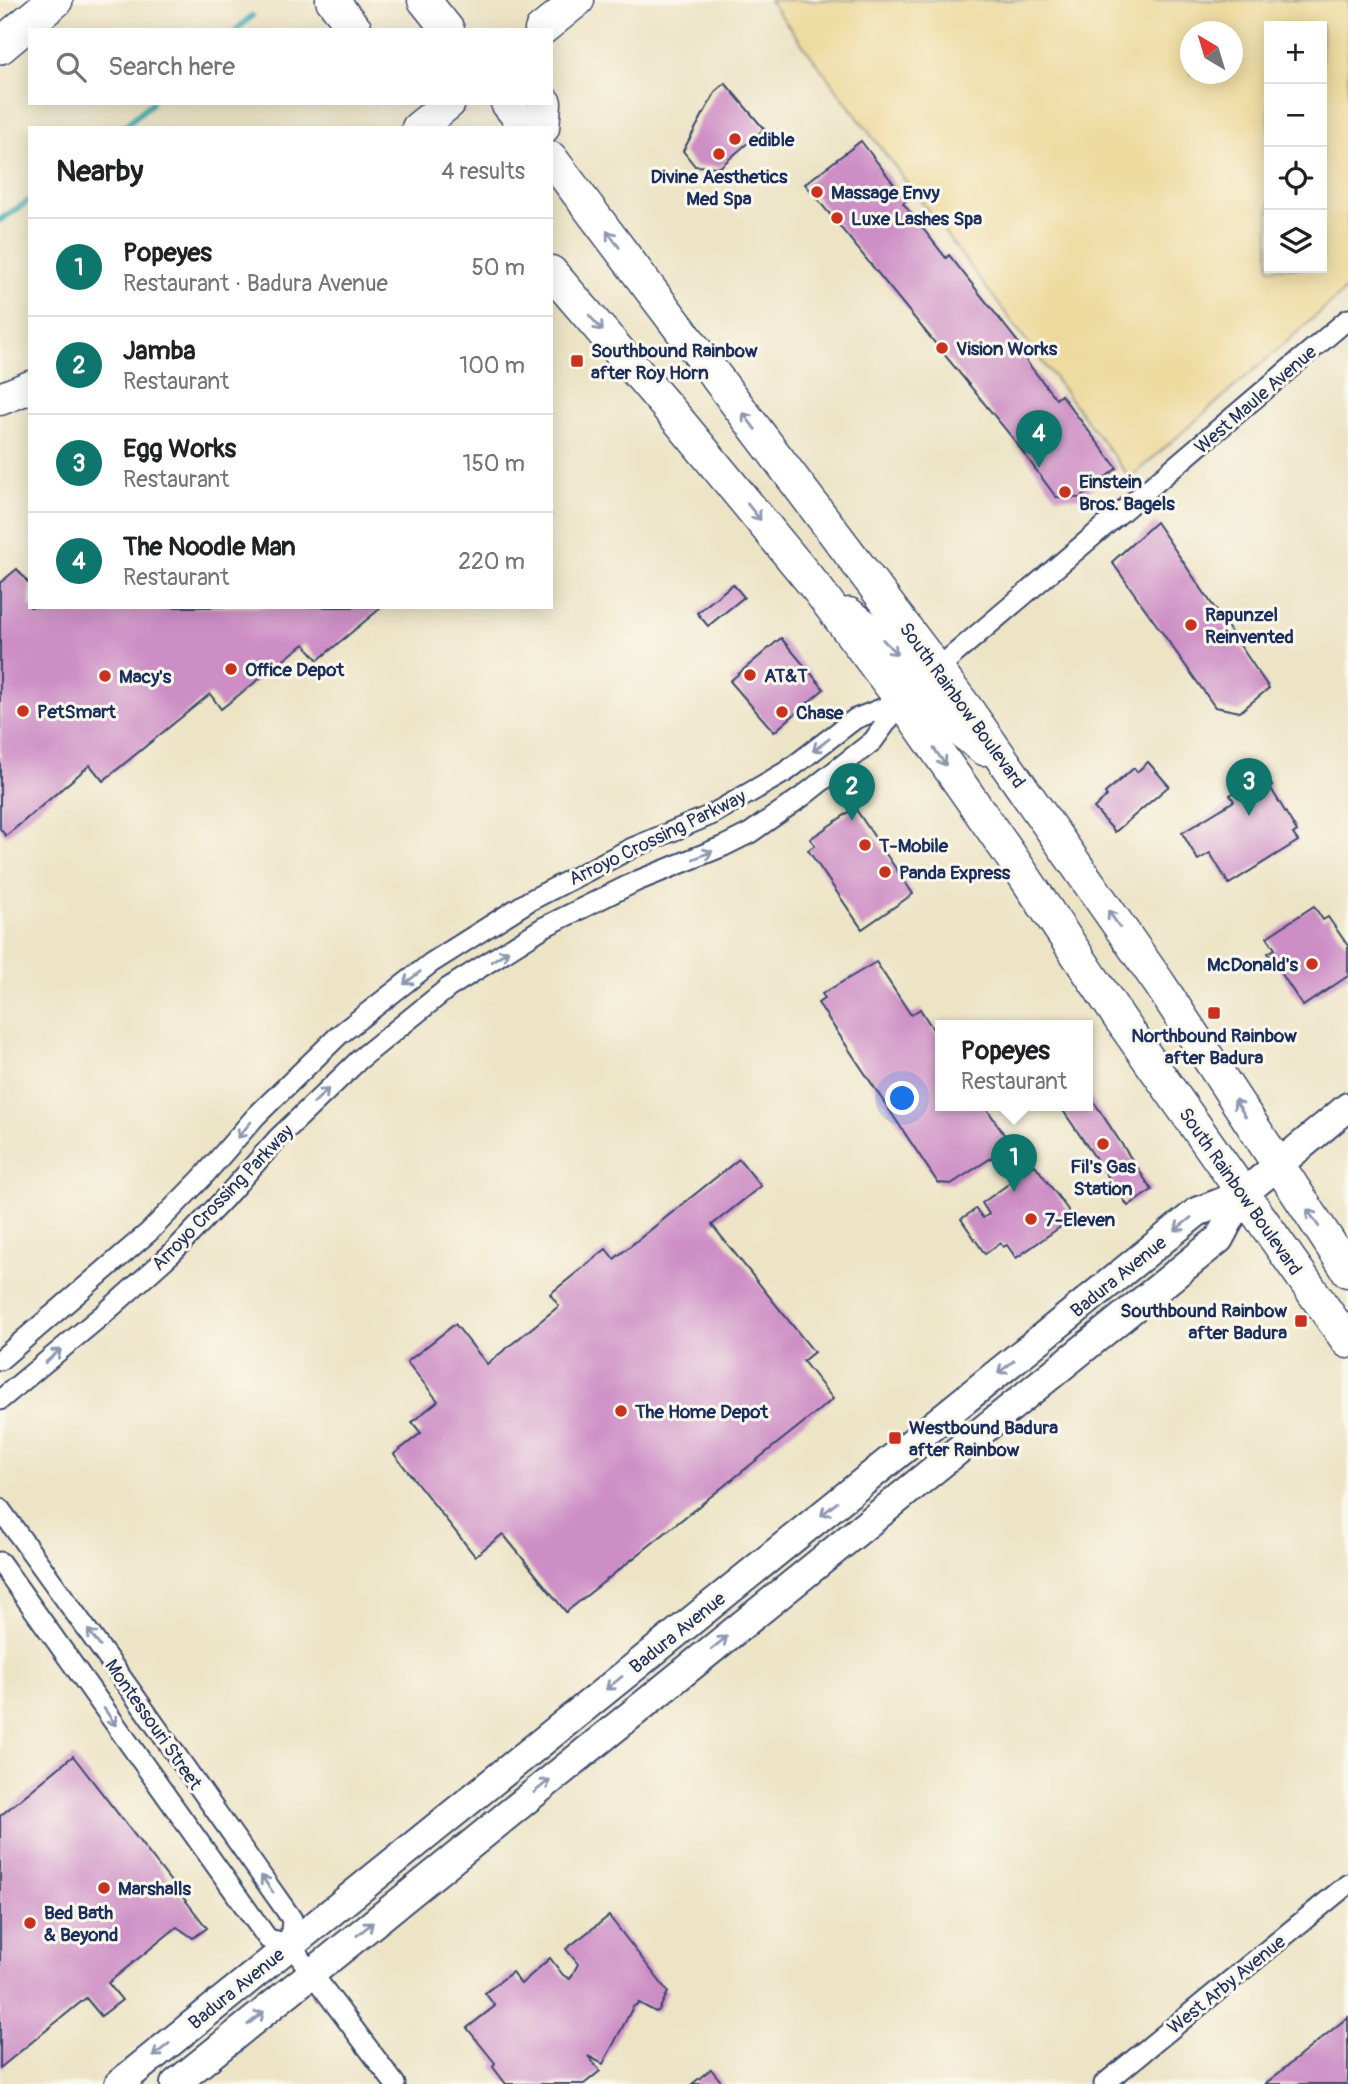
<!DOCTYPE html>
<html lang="en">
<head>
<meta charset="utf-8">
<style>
  :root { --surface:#fff; --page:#f2f2f2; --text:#202124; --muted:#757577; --line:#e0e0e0; --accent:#0f766e }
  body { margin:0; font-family:Pangolin,sans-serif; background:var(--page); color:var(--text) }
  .controls { position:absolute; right:21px; top:21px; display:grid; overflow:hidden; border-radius:0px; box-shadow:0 4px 18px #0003 }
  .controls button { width:63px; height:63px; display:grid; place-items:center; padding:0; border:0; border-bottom:2px solid var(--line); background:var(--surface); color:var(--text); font:35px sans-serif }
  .compass { position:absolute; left:1180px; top:21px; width:63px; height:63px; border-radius:50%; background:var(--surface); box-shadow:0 4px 18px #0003; rotate:322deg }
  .you { position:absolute; left:903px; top:1099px; width:24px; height:24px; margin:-18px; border:5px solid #fff; border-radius:50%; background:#1a73e8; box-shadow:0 0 0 10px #1a73e833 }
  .badge { display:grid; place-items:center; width:46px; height:46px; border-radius:50%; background:var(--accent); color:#fff; font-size:23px; font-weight:700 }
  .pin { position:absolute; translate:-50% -58px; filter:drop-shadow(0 2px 4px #0008) }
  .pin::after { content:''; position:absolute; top:37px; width:24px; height:21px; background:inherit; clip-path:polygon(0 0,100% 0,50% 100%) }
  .popup { position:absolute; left:935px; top:1020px; width:158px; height:91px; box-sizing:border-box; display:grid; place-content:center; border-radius:0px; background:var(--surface); filter:drop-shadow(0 2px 5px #0005); font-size:23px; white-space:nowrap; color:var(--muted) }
  .popup b { font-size:26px; color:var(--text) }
  .popup::after { content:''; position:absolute; left:50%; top:100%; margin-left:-14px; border:14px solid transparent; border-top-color:var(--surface) }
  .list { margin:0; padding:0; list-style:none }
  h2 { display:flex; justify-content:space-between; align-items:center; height:91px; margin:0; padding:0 28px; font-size:30px }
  h2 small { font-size:23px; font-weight:400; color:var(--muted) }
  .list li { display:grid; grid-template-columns:46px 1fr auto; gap:21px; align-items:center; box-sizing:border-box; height:98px; padding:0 28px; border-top:2px solid var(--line) }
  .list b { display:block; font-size:26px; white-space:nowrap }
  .list p { margin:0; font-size:23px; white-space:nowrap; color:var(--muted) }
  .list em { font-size:23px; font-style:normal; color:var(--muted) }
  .icon { flex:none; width:38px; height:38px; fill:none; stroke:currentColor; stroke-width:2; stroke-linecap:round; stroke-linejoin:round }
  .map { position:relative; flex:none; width:1348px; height:2084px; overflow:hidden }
  .search { position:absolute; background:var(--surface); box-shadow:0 4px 18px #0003; left:28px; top:28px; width:525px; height:77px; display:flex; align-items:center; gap:18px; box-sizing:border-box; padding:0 24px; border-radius:0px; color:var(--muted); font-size:26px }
  .panel { position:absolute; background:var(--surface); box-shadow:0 4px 18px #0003; left:28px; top:126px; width:525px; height:483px; border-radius:0px }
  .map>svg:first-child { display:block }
  .sand { fill:#eeda9e; stroke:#84847e; stroke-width:2; fill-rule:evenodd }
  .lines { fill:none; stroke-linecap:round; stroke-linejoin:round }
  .stream { stroke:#3caeb5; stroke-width:6 }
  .building { fill:#cd8ec6 }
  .minor-casing { stroke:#3a4a6e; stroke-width:23 }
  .secondary-casing { stroke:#3a4a6e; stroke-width:32 }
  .primary-casing { stroke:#3a4a6e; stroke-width:35 }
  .motorway-casing { stroke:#3a4a6e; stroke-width:38 }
  .minor { stroke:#fff; stroke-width:19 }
  .secondary { stroke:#fff; stroke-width:28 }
  .primary { stroke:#fff; stroke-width:32 }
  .motorway { stroke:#fff; stroke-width:35 }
  .oneway { stroke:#8d97ae }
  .poi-dot { fill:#c8321e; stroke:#fbf7ec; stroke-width:2.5 }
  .labels { text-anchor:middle; stroke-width:6; stroke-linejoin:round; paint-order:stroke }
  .poi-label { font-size:19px; font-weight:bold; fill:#1b2f5e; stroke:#fbf7ec; text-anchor:start }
  .street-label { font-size:19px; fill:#1b2f5e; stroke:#fbf7ec }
</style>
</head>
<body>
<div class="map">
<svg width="1348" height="2084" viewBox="0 0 1348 2084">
  <rect width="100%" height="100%" fill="#fbf7ec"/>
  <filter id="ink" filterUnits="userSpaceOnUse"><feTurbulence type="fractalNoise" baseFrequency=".0143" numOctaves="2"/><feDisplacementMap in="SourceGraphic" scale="14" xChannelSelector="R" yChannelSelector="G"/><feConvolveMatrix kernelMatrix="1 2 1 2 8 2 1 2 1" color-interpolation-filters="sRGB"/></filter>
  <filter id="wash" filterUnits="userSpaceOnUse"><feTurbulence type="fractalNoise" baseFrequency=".00686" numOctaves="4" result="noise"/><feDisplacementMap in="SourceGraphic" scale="28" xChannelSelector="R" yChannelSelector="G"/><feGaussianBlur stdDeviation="1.57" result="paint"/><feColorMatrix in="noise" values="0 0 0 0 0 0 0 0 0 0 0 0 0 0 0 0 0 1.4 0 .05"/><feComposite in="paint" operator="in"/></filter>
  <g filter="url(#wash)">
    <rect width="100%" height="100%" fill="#ede4c6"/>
    <path class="sand" d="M769,0H1348V288L1130,478ZM1269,26H1322V268H1269ZM1190,32H1232V74H1190Z"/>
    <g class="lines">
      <g class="stream">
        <polyline points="236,30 252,16"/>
        <polyline points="122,128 152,103"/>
        <polyline points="0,220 30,200"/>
      </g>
    </g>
    <g id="blocks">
      <g class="building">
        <polygon points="725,83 764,129 720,167 695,166 683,151 716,91"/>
        <polygon points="861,141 906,200 903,203 946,258 949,255 1028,355 1024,358 1056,399 1061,395 1117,468 1080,498 1056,497 1011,436 805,184"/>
        <polygon points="1156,522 1269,688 1240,712 1215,707 1112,562"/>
        <polygon points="17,569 30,585 30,607 382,607 318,660 304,644 221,709 210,694 103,781 90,765 6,836 0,829 0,583"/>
        <polygon points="733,584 744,597 708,626 697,613"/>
        <polygon points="781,638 824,689 774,732 730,681"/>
        <polygon points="1148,762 1169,786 1115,832 1094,808 1107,796 1105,793 1134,768 1137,772"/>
        <polygon points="1265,773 1272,786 1270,787 1297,831 1293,834 1298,841 1229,884 1210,853 1198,860 1182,833 1234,801 1230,795"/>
        <polygon points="855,808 913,894 862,929 808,850 815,845 810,839"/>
        <polygon points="1314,906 1323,920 1328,917 1348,946 1348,976 1303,1006 1268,953 1275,949 1267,937"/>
        <polygon points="876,962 911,1015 920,1009 940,1040 940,1106 985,1106 1011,1145 951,1184 938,1183 818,1003 825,998 822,994"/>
        <polygon points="1088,1093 1152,1190 1128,1206 1060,1106 1088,1106"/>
        <polygon points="739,1159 761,1186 712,1225 814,1352 803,1361 833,1399 566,1612 503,1534 475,1556 394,1454 421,1433 412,1422 438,1401 407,1362 455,1324 487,1364 559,1306 550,1294 606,1249 614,1259"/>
        <polygon points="1035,1165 1068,1210 1066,1223 1016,1258 1007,1245 1003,1247 1000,1243 985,1254 961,1219 976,1209 983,1218 989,1214 982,1203"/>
        <polygon points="73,1756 207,1928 193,1938 177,1927 108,1983 122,2000 101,2016 86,1998 0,2068 0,1816"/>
        <polygon points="609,1916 668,1992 659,2010 656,2012 639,2003 633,2007 603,2064 588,2056 600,2071 584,2084 506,2084 493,2067 495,2063 467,2028 495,2006 485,1993 512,1972 521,1984 550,1958 563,1975 570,1979 578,1964 566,1949"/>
        <polygon points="1348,2017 1348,2084 1265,2084"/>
        <polygon points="711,2069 723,2084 692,2084"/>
      </g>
    </g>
  </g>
  <g filter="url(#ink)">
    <use href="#blocks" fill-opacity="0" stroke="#3a4a6e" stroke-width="2"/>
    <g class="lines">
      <defs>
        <g id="minor">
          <polyline points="938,668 1348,319"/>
          <polyline points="0,1360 149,1232 201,1179 256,1116 339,1035 431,963 529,901 632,848 711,815 787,771 855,719 901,701"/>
          <polyline points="0,1400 106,1312 171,1254 223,1200 278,1138 360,1059 448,988 544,927 637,881 724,846 750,833 803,796 873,741 902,701"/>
          <polyline points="0,1509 124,1681 292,1919 290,1944"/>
          <polyline points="0,1562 268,1939 290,1944 395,2084"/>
          <polyline points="1104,2084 1348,1884"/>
        </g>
        <g id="secondary">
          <polyline points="119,2084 1197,1212 1243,1194 1348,1107"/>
          <polyline points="175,2084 1219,1239 1243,1194"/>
        </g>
        <g id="primary">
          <polyline points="332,0 356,30"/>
          <polyline points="424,0 448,30"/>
          <polyline points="541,30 578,0"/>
          <polyline points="507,103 527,128"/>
          <polyline points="418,128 449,103"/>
          <polyline points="543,128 545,103"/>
          <polyline points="551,158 967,709 1159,983 1348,1271"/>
          <polyline points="551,272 679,421 818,590 902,701 1008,852 1120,1019 1348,1342"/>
          <polyline points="0,399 30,387"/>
          <polyline points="849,614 888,643 908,665 918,671 938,668"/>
          <polyline points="902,701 913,692 929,696 949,722 984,749"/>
        </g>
        <polyline id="motorway" points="0,46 55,0"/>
      </defs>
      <use href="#minor" class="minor-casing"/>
      <use href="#secondary" class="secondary-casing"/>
      <use href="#primary" class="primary-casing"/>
      <use href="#motorway" class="motorway-casing"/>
      <use href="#minor" class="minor"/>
      <use href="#secondary" class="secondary"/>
      <use href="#primary" class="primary"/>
      <use href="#motorway" class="motorway"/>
    </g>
    <defs><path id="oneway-shaft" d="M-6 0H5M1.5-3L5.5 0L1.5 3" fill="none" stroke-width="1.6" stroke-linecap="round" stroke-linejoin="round" transform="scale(1.75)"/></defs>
    <g class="oneway">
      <use href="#oneway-shaft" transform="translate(613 239) rotate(-127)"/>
      <use href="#oneway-shaft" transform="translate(596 323) rotate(49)"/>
      <use href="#oneway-shaft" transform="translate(749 421) rotate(-127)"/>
      <use href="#oneway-shaft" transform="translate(754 512) rotate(51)"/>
      <use href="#oneway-shaft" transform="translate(890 647) rotate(46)"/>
      <use href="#oneway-shaft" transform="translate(821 745) rotate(143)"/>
      <use href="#oneway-shaft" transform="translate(940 757) rotate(55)"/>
      <use href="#oneway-shaft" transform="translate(703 855) rotate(-22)"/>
      <use href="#oneway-shaft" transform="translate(1114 919) rotate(-125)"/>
      <use href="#oneway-shaft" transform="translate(500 956) rotate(-33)"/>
      <use href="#oneway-shaft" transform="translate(412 978) rotate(142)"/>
      <use href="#oneway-shaft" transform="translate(321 1096) rotate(-44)"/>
      <use href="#oneway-shaft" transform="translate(1240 1108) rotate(-123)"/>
      <use href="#oneway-shaft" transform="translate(244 1130) rotate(131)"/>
      <use href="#oneway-shaft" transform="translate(1313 1218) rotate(-124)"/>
      <use href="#oneway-shaft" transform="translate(1183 1224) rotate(141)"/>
      <use href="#oneway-shaft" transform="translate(53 1356) rotate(-40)"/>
      <use href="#oneway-shaft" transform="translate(1006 1367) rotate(141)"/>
      <use href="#oneway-shaft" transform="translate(829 1509) rotate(141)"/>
      <use href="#oneway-shaft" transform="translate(94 1638) rotate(-126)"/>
      <use href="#oneway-shaft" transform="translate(719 1643) rotate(-39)"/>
      <use href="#oneway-shaft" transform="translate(614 1683) rotate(141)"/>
      <use href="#oneway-shaft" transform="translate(110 1717) rotate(55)"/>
      <use href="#oneway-shaft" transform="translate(542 1786) rotate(-39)"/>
      <use href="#oneway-shaft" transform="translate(267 1884) rotate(-125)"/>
      <use href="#oneway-shaft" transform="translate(365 1929) rotate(-39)"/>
      <use href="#oneway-shaft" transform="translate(256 2018) rotate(-39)"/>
      <use href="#oneway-shaft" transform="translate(161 2050) rotate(141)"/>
    </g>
  </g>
  <g class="poi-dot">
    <circle cx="735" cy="139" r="7"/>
    <circle cx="719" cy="154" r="7"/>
    <circle cx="817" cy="192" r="7"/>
    <circle cx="837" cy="218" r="7"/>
    <circle cx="942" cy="348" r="7"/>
    <rect x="570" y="354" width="14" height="14" rx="3.5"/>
    <circle cx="1065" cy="492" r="7"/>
    <circle cx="1191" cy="625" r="7"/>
    <circle cx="231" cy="669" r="7"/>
    <circle cx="750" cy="675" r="7"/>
    <circle cx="105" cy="676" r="7"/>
    <circle cx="23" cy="711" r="7"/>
    <circle cx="782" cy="712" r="7"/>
    <circle cx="865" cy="845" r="7"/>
    <circle cx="885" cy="872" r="7"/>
    <circle cx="1312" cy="964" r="7"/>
    <rect x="1207" y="1006" width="14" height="14" rx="3.5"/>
    <circle cx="1103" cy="1144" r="7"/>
    <circle cx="1031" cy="1219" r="7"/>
    <rect x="1294" y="1314" width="14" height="14" rx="3.5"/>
    <circle cx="621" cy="1411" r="7"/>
    <rect x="888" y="1431" width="14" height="14" rx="3.5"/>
    <circle cx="104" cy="1888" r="7"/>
    <circle cx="30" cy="1923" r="7"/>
  </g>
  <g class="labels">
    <g class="poi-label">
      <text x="749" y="146">edible</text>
      <text x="719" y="183" text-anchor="middle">Divine Aesthetics<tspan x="719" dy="22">Med Spa</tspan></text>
      <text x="831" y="199">Massage Envy</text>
      <text x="851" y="225">Luxe Lashes Spa</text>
      <text x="956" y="355">Vision Works</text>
      <text x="591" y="357">Southbound Rainbow<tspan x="591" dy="22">after Roy Horn</tspan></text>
      <text x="1079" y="488">Einstein<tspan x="1079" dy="22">Bros. Bagels</tspan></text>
      <text x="1205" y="621">Rapunzel<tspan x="1205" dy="22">Reinvented</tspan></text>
      <text x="245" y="676">Office Depot</text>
      <text x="764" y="682">AT&amp;T</text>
      <text x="119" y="683">Macy's</text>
      <text x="37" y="718">PetSmart</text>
      <text x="796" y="719">Chase</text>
      <text x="879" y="852">T-Mobile</text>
      <text x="899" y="879">Panda Express</text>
      <text x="1298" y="971" text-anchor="end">McDonald's</text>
      <text x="1214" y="1042" text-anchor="middle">Northbound Rainbow<tspan x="1214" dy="22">after Badura</tspan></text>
      <text x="1103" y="1173" text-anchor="middle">Fil's Gas<tspan x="1103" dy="22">Station</tspan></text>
      <text x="1045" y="1226">7-Eleven</text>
      <text x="1287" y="1317" text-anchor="end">Southbound Rainbow<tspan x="1287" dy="22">after Badura</tspan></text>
      <text x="635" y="1418">The Home Depot</text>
      <text x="909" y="1434">Westbound Badura<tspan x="909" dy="22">after Rainbow</tspan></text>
      <text x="118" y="1895">Marshalls</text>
      <text x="44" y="1919">Bed Bath<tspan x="44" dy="22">&amp; Beyond</tspan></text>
    </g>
    <g class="street-label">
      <text transform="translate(1255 399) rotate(-41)" y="7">West Maule Avenue</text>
      <text transform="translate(963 705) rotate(54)" y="7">South Rainbow Boulevard</text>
      <text transform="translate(657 837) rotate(-26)" y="7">Arroyo Crossing Parkway</text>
      <text transform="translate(1241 1191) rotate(55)" y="7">South Rainbow Boulevard</text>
      <text transform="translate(222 1197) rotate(-46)" y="7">Arroyo Crossing Parkway</text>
      <text transform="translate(1118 1276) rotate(-39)" y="7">Badura Avenue</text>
      <text transform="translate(677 1632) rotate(-39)" y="7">Badura Avenue</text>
      <text transform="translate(154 1724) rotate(55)" y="7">Montessouri Street</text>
      <text transform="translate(1226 1984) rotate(-39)" y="7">West Arby Avenue</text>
      <text transform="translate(236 1988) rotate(-39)" y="7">Badura Avenue</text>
    </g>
  </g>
</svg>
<div class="controls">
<button>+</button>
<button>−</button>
<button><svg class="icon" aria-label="locate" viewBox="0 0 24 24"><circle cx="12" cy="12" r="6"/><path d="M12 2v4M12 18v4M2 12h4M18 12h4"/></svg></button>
<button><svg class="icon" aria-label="layers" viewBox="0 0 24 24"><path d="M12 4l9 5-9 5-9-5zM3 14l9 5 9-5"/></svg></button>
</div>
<svg class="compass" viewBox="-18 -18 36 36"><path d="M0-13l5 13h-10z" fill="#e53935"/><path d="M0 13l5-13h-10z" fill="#757577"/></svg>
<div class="you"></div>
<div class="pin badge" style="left:1014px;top:1192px">1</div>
<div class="popup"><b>Popeyes</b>Restaurant</div>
<div class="pin badge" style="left:852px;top:821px">2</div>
<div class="pin badge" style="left:1249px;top:816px">3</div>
<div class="pin badge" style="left:1039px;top:468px">4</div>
<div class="search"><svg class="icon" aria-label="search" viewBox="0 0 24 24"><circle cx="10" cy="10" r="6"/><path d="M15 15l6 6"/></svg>Search here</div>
<section class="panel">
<h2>Nearby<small>4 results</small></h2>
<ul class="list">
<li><span class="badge">1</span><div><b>Popeyes</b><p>Restaurant · Badura Avenue</p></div><em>50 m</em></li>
<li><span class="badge">2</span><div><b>Jamba</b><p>Restaurant</p></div><em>100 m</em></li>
<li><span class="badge">3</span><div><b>Egg Works</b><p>Restaurant</p></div><em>150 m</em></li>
<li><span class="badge">4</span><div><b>The Noodle Man</b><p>Restaurant</p></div><em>220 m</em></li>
</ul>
</section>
</div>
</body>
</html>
